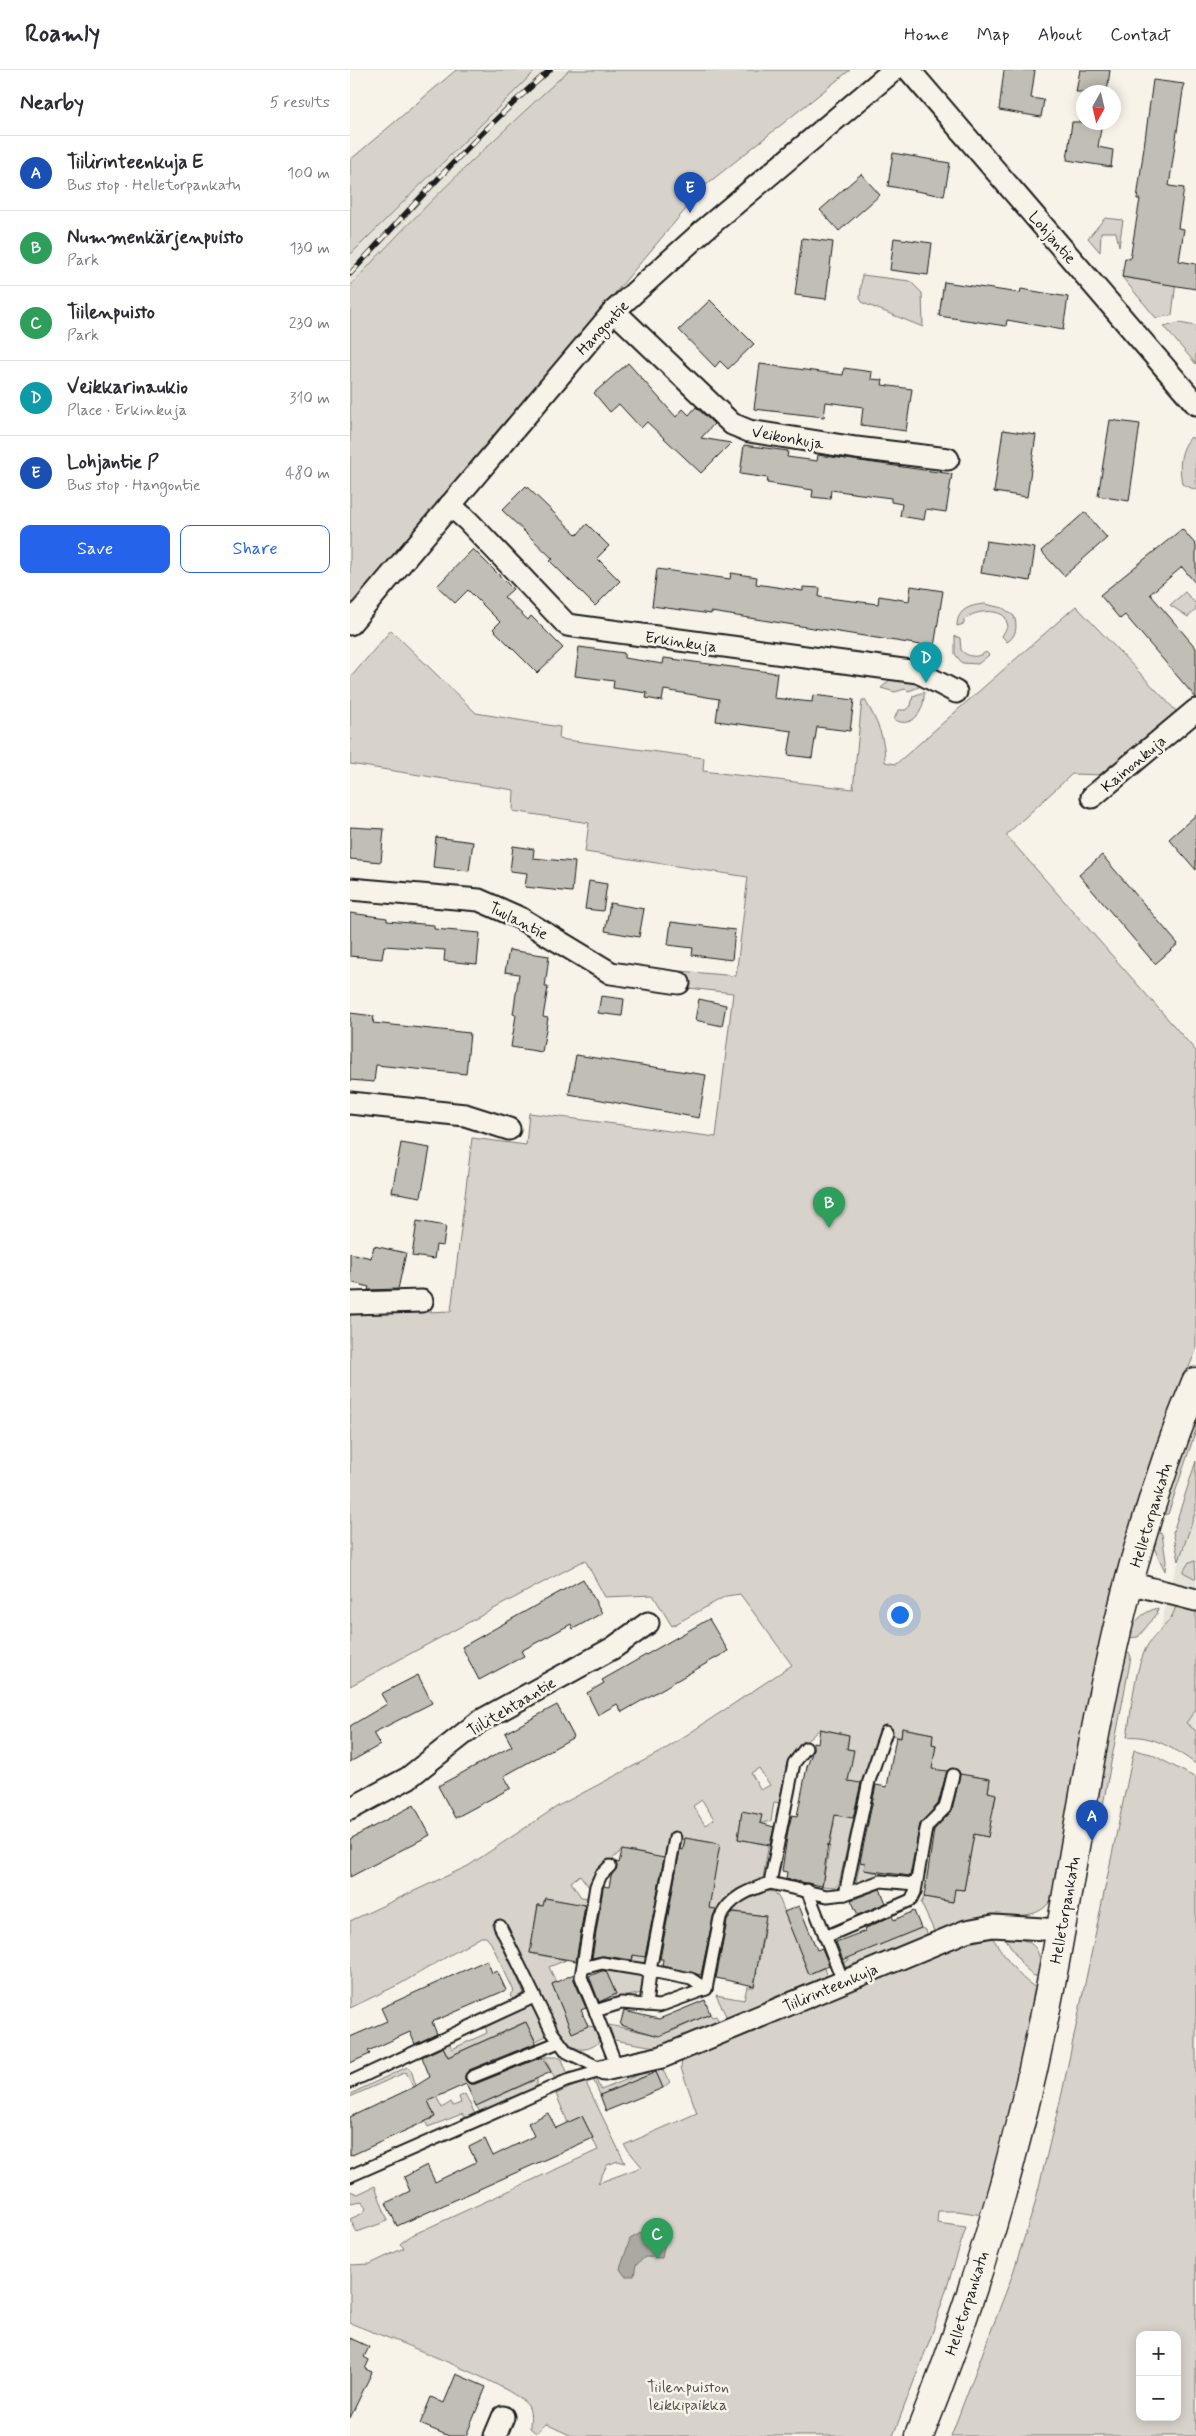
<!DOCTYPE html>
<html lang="en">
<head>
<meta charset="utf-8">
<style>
  :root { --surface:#fff; --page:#f2f2f3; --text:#2b2b33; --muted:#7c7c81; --line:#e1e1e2; --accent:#2563eb }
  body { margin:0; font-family:Mynerve,sans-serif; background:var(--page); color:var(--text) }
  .controls { position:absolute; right:15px; bottom:15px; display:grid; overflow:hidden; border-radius:10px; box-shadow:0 2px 12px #0003 }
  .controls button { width:45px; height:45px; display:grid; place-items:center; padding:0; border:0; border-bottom:1px solid var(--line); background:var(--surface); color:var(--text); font:25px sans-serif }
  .compass { position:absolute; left:726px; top:15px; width:45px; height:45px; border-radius:50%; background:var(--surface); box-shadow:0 2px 12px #0003; rotate:188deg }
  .you { position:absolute; left:549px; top:1544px; width:18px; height:18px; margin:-12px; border:4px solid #fff; border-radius:50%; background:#1a73e8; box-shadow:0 0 0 8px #1a73e833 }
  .badge { display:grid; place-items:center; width:32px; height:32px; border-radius:50%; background:var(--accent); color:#fff; font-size:16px; font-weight:700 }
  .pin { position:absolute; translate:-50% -41px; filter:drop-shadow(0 1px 2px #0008) }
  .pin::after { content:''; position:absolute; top:26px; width:18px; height:15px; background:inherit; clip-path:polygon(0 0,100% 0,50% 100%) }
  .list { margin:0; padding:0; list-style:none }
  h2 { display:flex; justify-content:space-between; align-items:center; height:65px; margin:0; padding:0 20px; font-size:21px }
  h2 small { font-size:16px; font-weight:400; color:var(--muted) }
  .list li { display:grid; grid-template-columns:32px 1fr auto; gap:15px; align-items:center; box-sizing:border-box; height:75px; padding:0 20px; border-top:1px solid var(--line) }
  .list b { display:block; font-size:19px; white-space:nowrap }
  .list p { margin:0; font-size:16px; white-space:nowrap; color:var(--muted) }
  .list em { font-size:16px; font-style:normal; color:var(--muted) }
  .actions { display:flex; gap:10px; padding:15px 20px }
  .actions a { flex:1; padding:11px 0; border:1px solid var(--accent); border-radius:10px; text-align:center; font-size:18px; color:var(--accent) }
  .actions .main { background:var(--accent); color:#fff }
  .map { position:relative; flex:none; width:846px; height:2366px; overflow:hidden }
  header { display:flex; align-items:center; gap:30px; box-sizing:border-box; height:70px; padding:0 25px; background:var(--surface); border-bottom:1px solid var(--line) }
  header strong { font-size:24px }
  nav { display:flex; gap:28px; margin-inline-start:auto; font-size:18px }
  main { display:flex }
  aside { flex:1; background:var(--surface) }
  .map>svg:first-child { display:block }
  .built { fill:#e6e3d9 }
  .green { fill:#d7d3cb; stroke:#7a7874; fill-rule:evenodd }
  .water { fill:#aca9a2; stroke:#72716c }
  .building { fill:#c0beb5; stroke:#1c1c1c }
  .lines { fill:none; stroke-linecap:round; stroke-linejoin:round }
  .lane-casing { stroke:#1c1c1c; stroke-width:15 }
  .street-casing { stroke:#1c1c1c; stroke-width:25 }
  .secondary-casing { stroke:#1c1c1c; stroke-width:31 }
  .lane { stroke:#f7f3e8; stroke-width:11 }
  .street { stroke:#f7f3e8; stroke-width:21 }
  .secondary { stroke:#f7f3e8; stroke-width:28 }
  .rail-casing { stroke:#1c1c1c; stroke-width:5.5 }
  .rail { stroke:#f7f3e8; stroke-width:4; stroke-dasharray:11; stroke-linecap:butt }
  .labels { text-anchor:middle; stroke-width:5; stroke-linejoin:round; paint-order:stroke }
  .street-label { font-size:16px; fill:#1c1c1c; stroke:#f7f3e8 }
  .park-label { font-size:16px; fill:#545351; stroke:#f7f3e8 }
</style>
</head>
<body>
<header>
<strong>Roamly</strong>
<nav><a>Home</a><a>Map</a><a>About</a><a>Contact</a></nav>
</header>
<main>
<aside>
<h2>Nearby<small>5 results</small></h2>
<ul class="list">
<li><span class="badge" style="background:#1a4fb4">A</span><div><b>Tiilirinteenkuja E</b><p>Bus stop · Helletorpankatu</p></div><em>100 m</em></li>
<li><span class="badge" style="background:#2e9e5b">B</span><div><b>Nummenkärjenpuisto</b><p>Park</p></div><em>130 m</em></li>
<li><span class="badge" style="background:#2e9e5b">C</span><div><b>Tiilenpuisto</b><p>Park</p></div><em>230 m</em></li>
<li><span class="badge" style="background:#0f9aa8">D</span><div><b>Veikkarinaukio</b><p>Place · Erkinkuja</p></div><em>310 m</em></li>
<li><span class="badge" style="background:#1a4fb4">E</span><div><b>Lohjantie P</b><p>Bus stop · Hangontie</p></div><em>480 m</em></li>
</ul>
<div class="actions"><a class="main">Save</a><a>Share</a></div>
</aside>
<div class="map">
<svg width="846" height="2366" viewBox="0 0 846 2366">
  <rect width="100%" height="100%" fill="#f7f3e8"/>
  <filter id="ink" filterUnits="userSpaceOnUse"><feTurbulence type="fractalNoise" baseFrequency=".02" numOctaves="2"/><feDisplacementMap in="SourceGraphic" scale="10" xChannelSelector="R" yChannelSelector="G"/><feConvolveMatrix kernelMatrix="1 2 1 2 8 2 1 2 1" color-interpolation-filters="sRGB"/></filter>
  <g filter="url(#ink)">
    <g class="built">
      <polygon points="186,0 219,0 136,77 38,174 0,216 0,185"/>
      <polygon points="846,1441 846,1679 814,1655 807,1576 818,1523"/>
    </g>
    <g class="green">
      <polygon points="106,0 186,0 0,185 0,90"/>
      <path d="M219,0H500L357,114L0,537V216C69,140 143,70 219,0Z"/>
      <polygon points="755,148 773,150 769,176 766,162 751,162 750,182 738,168"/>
      <polygon points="828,195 822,245 806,248 772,207 816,214"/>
      <polygon points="512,205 560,211 572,223 573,257 513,233 510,228"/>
      <polygon points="829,253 846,256 846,294 814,257"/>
      <path d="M841,367L846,373V420L832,414C829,396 829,381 841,367Z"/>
      <polygon points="835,522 846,534 846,540 838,547 820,535"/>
      <path d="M635,534L653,538L664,546C668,556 666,567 657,572L652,566L658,556L655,547C646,538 622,541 614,550V554L607,556C607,539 621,535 635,534Z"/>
      <path d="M726,536L828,643L756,705L722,704L656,765L846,981V1280L825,1332L733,1649L705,1824C689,1854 663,1843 636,1846C619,1848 601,1857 585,1863L571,1833L574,1827L602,1832L605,1819L614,1820L624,1764L638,1767L641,1750L635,1736L644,1738L646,1725L638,1722L640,1709L599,1703L591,1731L572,1754L562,1809L527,1806L509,1814L506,1812L510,1792L515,1793L514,1800L548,1807C557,1762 579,1721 586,1675L582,1674L583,1664L552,1658L551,1668L536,1662L513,1707L489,1814L485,1817L472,1816L484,1753L478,1744L491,1746L503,1680L497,1679L499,1665L470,1659L442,1684L437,1693L429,1733L424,1732L421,1751L410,1754L411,1745L392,1742L388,1769L413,1774L420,1767L413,1808L379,1827L368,1842L355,1905L340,1903L363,1773L335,1768L333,1780L328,1779L295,1894H282L300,1785L272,1780L244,1806L241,1820L230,1805L221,1812L231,1827L240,1828L238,1836H235L233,1852L231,1851L222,1833L195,1828L193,1836L188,1835L180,1883L216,1890L199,1897L206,1912L202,1914L222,1962L238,1956L245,1957L249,1972C242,1978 233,1982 224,1977C204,1965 167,1880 154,1854L145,1857L174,1923L163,1929L160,1926L164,1921L141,1873L136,1867H131L50,1914L0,1938V1851L118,1796L208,1736L314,1680L442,1595L390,1524L376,1526L322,1556L303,1525L255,1527L235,1490L0,1616V1245L101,1241L122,1068L176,1075L179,1043L366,1067L383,923L329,917L330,901L386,906L398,807L235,782L239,753L163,741L164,720L0,694V608L41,560L126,643L210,657L209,669L354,688L353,701L503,719L512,630H515C527,651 535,667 535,692L546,694ZM409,1698L420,1715L411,1720L401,1703ZM352,1730L364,1749L355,1755L343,1736Z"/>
      <path d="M605,566L610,568L611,580C618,588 628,588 636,582L639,585L628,594L612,593L605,584Z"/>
      <polygon points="541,609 564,609 571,616 559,621 555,619 545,622 531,618"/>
      <path d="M574,622C575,640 564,659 544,650L548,640H555L561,636L563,626Z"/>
      <polygon points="846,1346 846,1360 818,1444 811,1445"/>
      <polygon points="846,1391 846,1440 829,1491 823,1462"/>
      <polygon points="806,1462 812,1464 816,1491 815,1501 804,1478"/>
      <polygon points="845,1491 846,1509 833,1502 839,1492"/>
      <path d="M826,1536L846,1542V1639L836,1653L846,1661V1694C826,1680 802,1664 777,1667C782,1639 783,1606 795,1580C803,1562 821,1556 826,1536Z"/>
      <path d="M808,1538L807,1544L788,1567L778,1568C783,1552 792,1542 808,1538Z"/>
      <polygon points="774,1581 780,1584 781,1587 749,1756 741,1754"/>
      <path d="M784,1680L801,1684L846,1708V2366H601L662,2206L684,2137L712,2023ZM790,2265H827V2347H790Z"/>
      <polygon points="412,1821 425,1822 430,1830 459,1904 474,1898 477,1908 380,1949 377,1948 366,1925 394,1930 397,1917 404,1917 407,1902 400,1901 401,1890 409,1892 414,1861 407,1860 409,1845 380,1841 389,1832"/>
      <polygon points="571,1858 576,1860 578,1866 502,1899 494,1896 493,1893 499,1890 498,1887"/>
      <path d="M654,1866C680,1869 694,1875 689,1906H684L673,1896Z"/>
      <path d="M642,1867C655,1886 666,1906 686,1918C671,1995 655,2070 632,2145L608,2141H588L587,2153L616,2157L582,2264L543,2366H222L196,2354L186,2363L180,2358C180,2350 182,2343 178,2336C163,2314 32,2266 0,2253V2195L20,2194L54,2178L50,2174L58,2167L248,2080L232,2046L218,2053L206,2024L235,2011L275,2093L268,2091L257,2095L248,2113L292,2097L274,2075L347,2043L331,1998L332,1988L613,1872Z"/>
      <polygon points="260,1898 294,1907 292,1923 250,1932 266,1924 255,1899"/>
      <polygon points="178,1935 182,1936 196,1966 186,1971 175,1952 98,1987 91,1972 98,1970 102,1979 137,1963 134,1952"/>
      <polygon points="360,1944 362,1947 366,1946 370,1953 311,1978 264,1970 259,1955 307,1965 313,1948 320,1962"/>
      <polygon points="194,1987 208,1987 212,1989 217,2002 205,2009"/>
      <polygon points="310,1996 320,2012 313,2018 306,2002 250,2025 243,2009 245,2008 251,2020"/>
      <polygon points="57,1997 61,2000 66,2016 64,2017 56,2002 0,2027 0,2024"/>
      <polygon points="187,2009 187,2018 131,2043 126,2036"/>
      <polygon points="115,2024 126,2046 117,2050 112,2044 78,2057 75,2051 85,2047 77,2029 86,2026 92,2038 101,2032 103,2036 111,2033 109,2027"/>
      <polygon points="25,2116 38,2151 7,2162 0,2149 11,2144 16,2139 12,2131 0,2133 0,2121 8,2124"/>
    </g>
    <polygon class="water" points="296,2160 316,2166 312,2188 295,2187 286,2195 284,2206 275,2206 270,2199 280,2169"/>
    <g class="building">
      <polygon points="654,0 685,0 681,28 694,30 691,47 649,40"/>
      <polygon points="730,0 760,0 757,22 726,22"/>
      <polygon points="803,10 834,14 819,116 834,118 828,158 834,159 829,191 846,194 846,219 772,207 775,188 780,189 790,129 787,129"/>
      <polygon points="722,52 752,52 748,77 763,80 761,97 717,90"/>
      <polygon points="543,83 600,93 594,126 538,116"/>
      <polygon points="511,104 530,125 489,161 470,140"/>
      <polygon points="452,168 483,172 476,229 445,225"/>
      <polygon points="544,168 582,173 578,205 540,200"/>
      <polygon points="594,212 670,223 671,219 718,227 713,260 657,250 656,256 589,246"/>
      <polygon points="360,230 404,274 378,299 370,291 365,297 329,260"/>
      <polygon points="278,293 326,347 333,339 339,345 346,337 364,354 351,368 381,373 351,403 297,352 291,358 269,334 260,342 244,323"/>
      <polygon points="410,294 493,305 494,298 522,302 521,309 533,310 532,315 562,319 556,361 511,355 513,337 476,332 474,347 404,339"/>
      <polygon points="760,350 790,354 779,431 748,426"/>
      <polygon points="653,360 686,365 677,427 644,422"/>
      <polygon points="394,375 438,381 437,387 467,391 468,385 602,404 596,442 576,439 574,450 550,446 552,434 541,432 541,428 481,420 480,429 462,427 463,420 417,413 418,408 390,404"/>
      <polygon points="176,416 227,465 237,454 259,476 247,488 270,511 245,536 200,491 203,489 152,440"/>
      <polygon points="735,442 757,468 714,506 691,481"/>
      <polygon points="832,459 846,475 846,514 832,497 800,524 846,578 846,628 775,545 770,549 750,525"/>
      <polygon points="636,471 685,478 680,511 631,503"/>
      <polygon points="123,479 163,519 154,527 178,550 181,546 213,578 187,603 143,559 150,552 118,520 105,533 87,516"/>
      <polygon points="307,499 380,509 381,503 407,507 406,514 453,521 453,517 470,518 469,527 528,534 529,526 559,531 561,516 593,521 584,577 361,542 361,544 302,536"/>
      <polygon points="229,577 274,583 274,588 313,594 314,588 427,603 424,628 462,632 463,625 504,630 500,661 467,657 462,688 438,685 442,661 366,651 369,629 314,620 312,631 296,628 297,623 263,618 264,611 225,606"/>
      <polygon points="846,745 846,800 819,769"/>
      <polygon points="0,757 34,759 31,792 0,789"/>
      <polygon points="86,767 123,772 119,801 83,797"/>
      <polygon points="163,776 184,779 183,788 225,792 222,822 175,817 177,803 160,801"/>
      <polygon points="752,785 828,874 805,894 729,805"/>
      <polygon points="239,811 257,814 253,841 235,839"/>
      <polygon points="260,833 294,839 289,867 255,861"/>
      <polygon points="0,843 37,848 37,851 84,855 84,859 130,863 127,894 94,891 95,880 34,876 32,889 0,886"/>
      <polygon points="321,852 385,860 382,890 342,885 343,878 318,875"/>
      <polygon points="159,880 199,886 195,917 198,917 193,947 198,948 192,982 161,977 166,945 163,944 169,904 155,902"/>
      <polygon points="251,926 274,929 272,946 248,943"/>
      <polygon points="349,929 376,935 372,956 345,950"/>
      <polygon points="0,943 24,946 23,953 120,963 116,1004 26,995 24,1012 0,1010"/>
      <polygon points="226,985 356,1005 349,1048 219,1024"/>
      <polygon points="51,1073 80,1078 71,1127 42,1122"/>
      <polygon points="67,1151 96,1156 93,1176 86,1175 84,1189 62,1186"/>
      <polygon points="24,1176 56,1183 48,1219 18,1220 19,1217 0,1212 0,1183 21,1188"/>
      <polygon points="233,1509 252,1543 223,1559 221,1554 171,1581 174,1586 129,1610 112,1577"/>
      <polygon points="359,1549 378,1581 272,1642 267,1634 248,1645 237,1623 254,1613 252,1610"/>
      <polygon points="68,1605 82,1633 23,1663 30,1675 0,1692 0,1656 37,1634 31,1624"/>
      <polygon points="207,1635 224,1667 154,1706 161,1718 105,1748 88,1716 162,1676 155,1663"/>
      <polygon points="552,1658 583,1664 582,1674 586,1675 582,1699 597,1701 588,1734 570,1754 560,1806 514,1800 515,1793 510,1792 526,1715 537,1717 546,1667 551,1668"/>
      <polygon points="470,1659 499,1665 497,1679 504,1680 498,1711 511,1713 503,1748 485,1745 479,1777 478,1774 472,1816 436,1809 437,1802 432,1801 438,1760 442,1745 447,1746 457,1697 463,1680 463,1672 468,1673"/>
      <polygon points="610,1704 640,1709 638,1722 646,1724 638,1767 624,1764 614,1820 605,1819 603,1832 574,1827 584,1760 602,1740"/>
      <polygon points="64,1735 80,1765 0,1807 0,1769"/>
      <polygon points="392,1741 412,1745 410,1753 424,1757 420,1775 388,1769"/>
      <polygon points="335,1768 370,1774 359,1838 366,1839 363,1847 351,1905 312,1896 313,1889 310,1889 330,1779 333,1780"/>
      <polygon points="272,1780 314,1788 295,1887 283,1885 282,1890 253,1886 242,1888 253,1818 254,1816 259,1817 261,1806 267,1798 266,1792 269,1793"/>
      <polygon points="530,1819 536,1833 508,1845 501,1830"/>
      <polygon points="195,1828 235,1835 226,1891 180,1883 188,1835 193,1836"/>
      <polygon points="449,1836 467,1880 472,1878 479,1895 459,1904 434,1842"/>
      <polygon points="564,1841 571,1858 493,1890 486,1872 515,1861 514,1859 542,1846 544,1850"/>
      <polygon points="383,1842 416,1846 404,1916 366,1908 377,1851"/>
      <polygon points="137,1890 142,1903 147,1901 156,1920 82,1952 87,1964 65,1974 60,1962 18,1981 20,1984 0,1993 0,1967 37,1951 31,1938"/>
      <polygon points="252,1901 256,1901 266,1924 249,1932 239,1906"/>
      <polygon points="224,1904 224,1910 236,1938 231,1940 238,1956 222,1963 202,1914"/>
      <polygon points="355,1930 360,1944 309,1966 270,1955 274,1941 309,1949"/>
      <polygon points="176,1952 186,1973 119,2000 115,2005 115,2010 120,2014 125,2014 192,1987 201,2002 126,2036 116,2014 78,2031 85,2047 0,2086 0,2047 64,2017 80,2007 72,1987 93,1977 98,1987"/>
      <polygon points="306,2002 313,2018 256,2041 250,2025"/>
      <polygon points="198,2043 206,2058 232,2046 243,2068 47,2156 36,2133 60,2121 54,2107 77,2095 85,2112 126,2092 119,2077 135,2069 143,2086 184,2066 178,2053"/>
      <polygon points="0,2268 19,2277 14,2287 19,2290 15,2299 22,2302 0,2348"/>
      <polygon points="106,2304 136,2317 116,2366 99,2366 70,2354 81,2327 94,2333"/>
    </g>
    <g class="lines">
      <defs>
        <g id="lane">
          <polyline points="456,1678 444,1693 420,1813 477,1826 495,1824 531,1811 566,1814"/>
          <polyline points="457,1820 493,1911"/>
          <polyline points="495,1824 519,1711 536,1662"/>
          <polyline points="150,1856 202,1962 217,1982 254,2000"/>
          <polyline points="475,1867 561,1830 565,1822 575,1764 577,1756 595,1738 603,1705"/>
          <polyline points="233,1898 252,1893 301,1901 341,1909 356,1919"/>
          <polyline points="296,1935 301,1895 325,1768"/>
          <polyline points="245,1941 231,1907 246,1816 251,1805 260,1796"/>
          <path d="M267,1997L245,1941L271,1933L309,1936L356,1919L370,1848C380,1827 399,1820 420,1813"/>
          <polyline points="122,2007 209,1972"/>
          <polyline points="0,2012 184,1927"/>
          <polyline points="0,2106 216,2011 254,2000"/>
        </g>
        <g id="street">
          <polyline points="559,0 846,334"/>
          <polyline points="264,241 382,354 399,361 506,378 598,389"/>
          <polyline points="100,435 118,451 217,555 568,602 606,622"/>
          <polyline points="0,554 264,241 354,160 544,0"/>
          <polyline points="742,727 846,640"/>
          <polyline points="0,819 129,830 170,848 261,903 329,913"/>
          <polyline points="0,1033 115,1045 159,1059"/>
          <polyline points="0,1233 72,1231"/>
          <polyline points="779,1513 846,1530"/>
          <polyline points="0,1739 58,1708 130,1651 263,1578 298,1553"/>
          <polyline points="254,2000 312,1987 616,1861 643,1856 710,1860"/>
          <polyline points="145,2366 153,2347"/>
        </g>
        <path id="secondary" d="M569,2366C627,2221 672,2067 701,1913C721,1809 735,1704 758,1600C779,1502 808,1404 846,1312"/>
      </defs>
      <use href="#lane" class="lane-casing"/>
      <use href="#street" class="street-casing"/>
      <use href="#secondary" class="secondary-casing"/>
      <use href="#lane" class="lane"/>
      <use href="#street" class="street"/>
      <use href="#secondary" class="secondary"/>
      <defs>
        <path id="rail" d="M0,204C64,135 128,62 200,0"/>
      </defs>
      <use href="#rail" class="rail-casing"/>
      <use href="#rail" class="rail"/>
    </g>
  </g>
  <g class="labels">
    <g class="street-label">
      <text transform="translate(703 167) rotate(49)" y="6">Lohjantie</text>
      <text transform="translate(252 257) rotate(-47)" y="6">Hangontie</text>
      <text transform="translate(438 367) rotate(10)" y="6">Veikonkuja</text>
      <text transform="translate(331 571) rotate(8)" y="6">Erkinkuja</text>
      <text transform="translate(783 693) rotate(-40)" y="6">Kainonkuja</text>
      <text transform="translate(169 850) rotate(27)" y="6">Tuulantie</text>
      <text transform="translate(800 1445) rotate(-73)" y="6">Helletorpankatu</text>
      <text transform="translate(161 1636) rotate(-31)" y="6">Tiilitehtaantie</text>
      <text transform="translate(714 1840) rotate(-80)" y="6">Helletorpankatu</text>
      <text transform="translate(480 1917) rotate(-23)" y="6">Tiilirinteenkuja</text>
      <text transform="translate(616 2233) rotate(-72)" y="6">Helletorpankatu</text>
    </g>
    <g class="park-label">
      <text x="338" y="2322">Tiilenpuiston<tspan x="338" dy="18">leikkipaikka</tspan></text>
    </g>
  </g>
</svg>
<div class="controls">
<button>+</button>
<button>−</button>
</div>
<svg class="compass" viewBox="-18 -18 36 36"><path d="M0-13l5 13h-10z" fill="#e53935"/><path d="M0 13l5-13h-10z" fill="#7c7c81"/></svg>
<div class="you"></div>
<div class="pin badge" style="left:742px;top:1771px;background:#1a4fb4">A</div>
<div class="pin badge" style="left:479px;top:1158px;background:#2e9e5b">B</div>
<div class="pin badge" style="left:307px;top:2189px;background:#2e9e5b">C</div>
<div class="pin badge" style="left:576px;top:613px;background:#0f9aa8">D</div>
<div class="pin badge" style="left:340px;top:143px;background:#1a4fb4">E</div>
</div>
</main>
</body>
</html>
